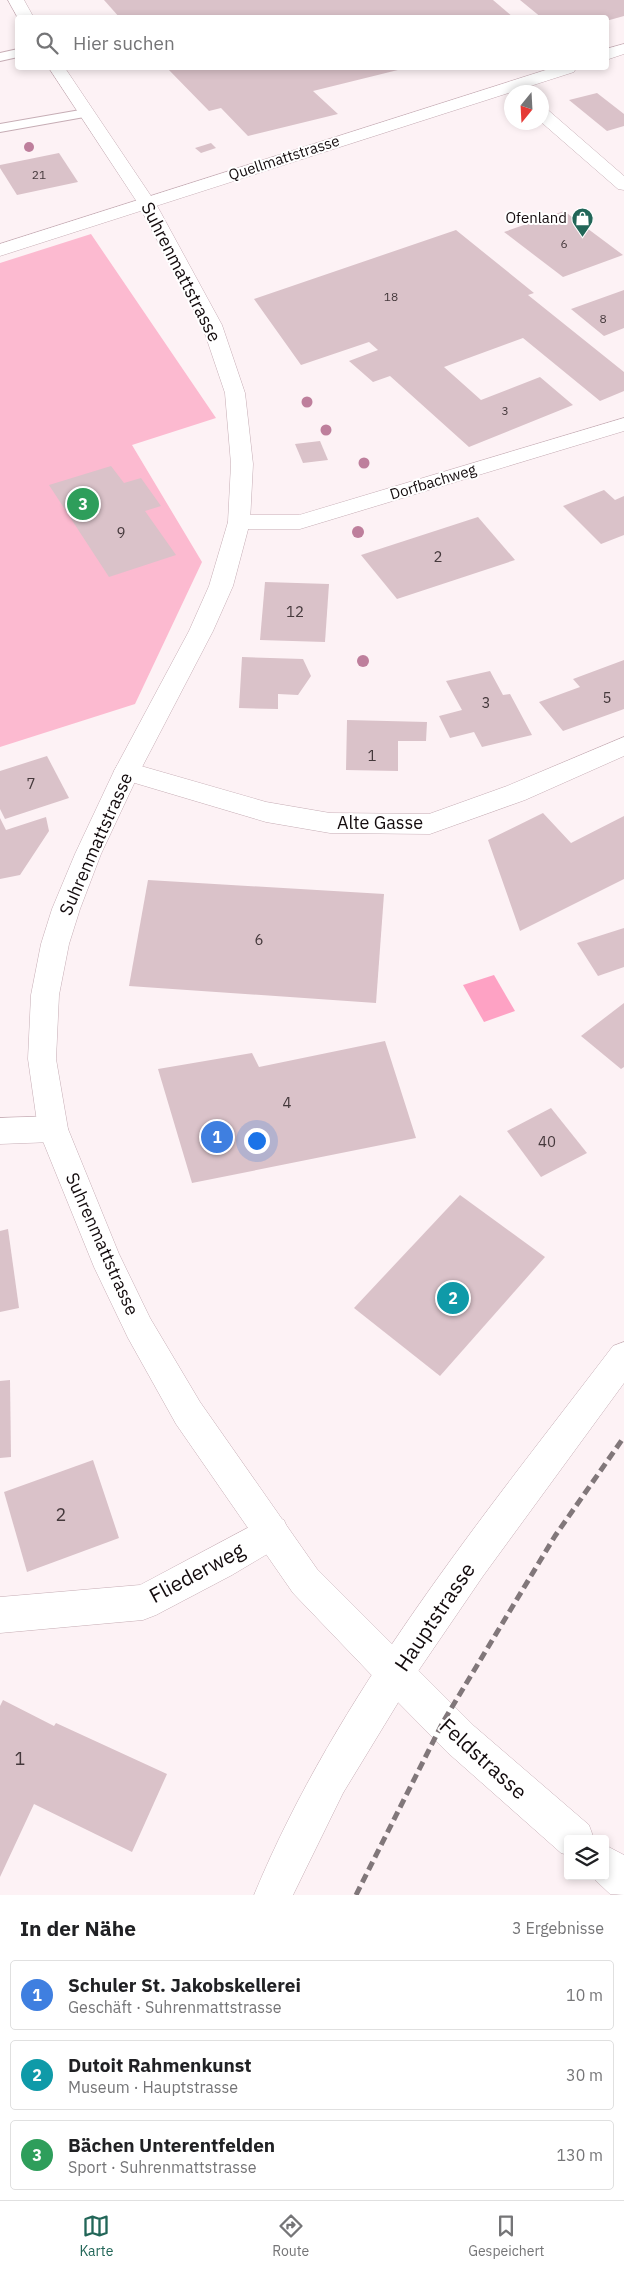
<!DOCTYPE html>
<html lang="de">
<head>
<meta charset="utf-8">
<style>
  :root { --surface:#fff; --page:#f6f6f6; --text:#202124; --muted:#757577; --line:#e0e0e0; --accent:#226658 }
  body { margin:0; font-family:"IBM Plex Sans",sans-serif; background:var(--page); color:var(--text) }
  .controls { position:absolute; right:15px; bottom:15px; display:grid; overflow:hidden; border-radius:5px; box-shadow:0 2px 8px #0003 }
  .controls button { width:45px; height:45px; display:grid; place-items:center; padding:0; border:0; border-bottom:1px solid var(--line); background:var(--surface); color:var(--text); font:25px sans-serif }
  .compass { position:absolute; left:504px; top:85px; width:45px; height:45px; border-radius:50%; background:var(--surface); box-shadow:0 2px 8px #0003; rotate:198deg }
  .you { position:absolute; left:256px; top:1140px; width:18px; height:18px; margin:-12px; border:4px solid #fff; border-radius:50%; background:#1a73e8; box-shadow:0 0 0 8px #1a73e833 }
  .badge { display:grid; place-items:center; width:32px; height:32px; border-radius:50%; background:var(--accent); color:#fff; font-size:16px; font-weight:700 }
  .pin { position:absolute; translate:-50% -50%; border:2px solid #fff; box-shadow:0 1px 5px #0006 }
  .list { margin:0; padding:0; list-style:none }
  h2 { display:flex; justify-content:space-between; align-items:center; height:65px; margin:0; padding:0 20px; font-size:21px }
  h2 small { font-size:16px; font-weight:400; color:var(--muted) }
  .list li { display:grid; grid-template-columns:32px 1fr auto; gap:15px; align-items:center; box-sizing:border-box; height:70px; margin:0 10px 10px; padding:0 10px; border:1px solid var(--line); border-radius:5px }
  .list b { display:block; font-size:19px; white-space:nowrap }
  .list p { margin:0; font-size:16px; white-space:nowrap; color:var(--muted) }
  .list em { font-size:16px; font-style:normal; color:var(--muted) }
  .icon { flex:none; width:28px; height:28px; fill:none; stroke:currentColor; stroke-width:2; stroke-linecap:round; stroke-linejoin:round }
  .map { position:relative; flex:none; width:624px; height:1895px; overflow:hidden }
  .search { position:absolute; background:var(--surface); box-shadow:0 2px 8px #0003; left:15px; right:15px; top:15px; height:55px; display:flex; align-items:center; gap:12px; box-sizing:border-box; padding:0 18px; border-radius:5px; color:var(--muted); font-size:19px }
  .sheet { height:305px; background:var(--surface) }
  nav { display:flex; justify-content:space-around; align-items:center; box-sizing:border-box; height:70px; border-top:1px solid var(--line); background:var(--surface); font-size:14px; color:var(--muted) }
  nav a { display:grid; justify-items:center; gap:2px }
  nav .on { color:var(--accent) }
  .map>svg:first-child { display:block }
  .green { fill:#fcbad0 }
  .water { fill:#fea2c4 }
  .building { fill:#dac2c9 }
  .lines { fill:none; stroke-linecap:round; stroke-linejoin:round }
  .service-casing { stroke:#c6adb5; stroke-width:2 }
  .minor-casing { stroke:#c6adb5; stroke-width:1 }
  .tertiary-casing { stroke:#c6adb5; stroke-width:1 }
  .secondary-casing { stroke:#c6adb5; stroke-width:1 }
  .service { fill:#fff; fill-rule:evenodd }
  .minor { fill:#fff; fill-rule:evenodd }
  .tertiary { fill:#fff; fill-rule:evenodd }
  .secondary { fill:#fff; fill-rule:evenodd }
  .rail { stroke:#81777a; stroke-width:5; stroke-dasharray:9 5; stroke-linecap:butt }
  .tree { fill:#be7f9c }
  .labels { text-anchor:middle; stroke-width:4; stroke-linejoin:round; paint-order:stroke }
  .far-number-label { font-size:12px; fill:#45393c }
  .far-street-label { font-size:15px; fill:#130b0d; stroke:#fff }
  .far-poi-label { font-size:15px; fill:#130b0d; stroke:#fff; text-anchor:end }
  .number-label { font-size:15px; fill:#45393c }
  .street-label { font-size:18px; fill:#130b0d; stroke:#fff }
  .near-number-label { font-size:18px; fill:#45393c }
  .near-street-label { font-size:21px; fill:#130b0d; stroke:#fff }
</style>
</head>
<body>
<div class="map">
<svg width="624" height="1895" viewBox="0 0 624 1895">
  <rect width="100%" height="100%" fill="#fdf2f5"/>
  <polygon class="green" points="91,234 216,418 132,445 202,562 135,704 0,747 0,263"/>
  <polygon class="water" points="494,975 515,1011 484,1022 463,985"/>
  <g class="building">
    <polygon points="104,0 493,0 514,18 120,18"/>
    <polygon points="520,0 624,0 624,16 606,21 606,18 542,18"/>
    <polygon points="167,68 406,68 313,91 338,114 248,136 221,108 209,111"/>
    <polygon points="597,93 624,114 624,126 607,131 569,100"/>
    <polygon points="211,143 216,148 201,153 195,148"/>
    <polygon points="59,153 78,182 17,195 0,168 0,165"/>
    <polygon points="564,211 623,255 563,277 504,232"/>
    <polygon points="456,230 534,293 528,295 624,372 624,391 600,401 523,338 444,367 481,400 540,377 573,405 469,447 390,376 373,382 349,361 378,350 369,342 301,365 254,299"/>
    <polygon points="624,290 624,328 604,336 571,309"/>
    <polygon points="320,441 328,460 303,463 295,444"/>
    <polygon points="111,466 124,483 141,478 161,506 145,511 176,555 109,577 49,485"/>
    <polygon points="604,490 615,500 624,496 624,535 601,544 563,506"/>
    <polygon points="478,517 515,560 397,599 361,555"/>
    <polygon points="265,582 329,584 325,642 260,640"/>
    <polygon points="242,657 303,659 311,676 298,695 278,694 278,709 239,708"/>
    <polygon points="624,660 624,709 563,731 539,702 580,687 573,679"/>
    <polygon points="490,671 503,695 510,694 532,735 482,747 474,732 450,738 439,716 462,710 446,681"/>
    <polygon points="347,720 427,722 426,741 398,741 398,771 346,770"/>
    <polygon points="47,756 69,798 5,819 0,809 0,771"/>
    <polygon points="543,813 571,843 624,816 624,879 520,931 488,840"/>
    <polygon points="46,817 49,831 20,875 0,879 0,818 6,830"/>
    <polygon points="148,880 384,894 376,1003 129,986"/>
    <polygon points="624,928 624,967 598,976 577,943"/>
    <polygon points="624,1003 624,1067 621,1069 581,1036"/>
    <polygon points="385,1041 416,1138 192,1183 158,1069 252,1053 259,1067"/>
    <polygon points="551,1108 587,1153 541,1177 507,1131"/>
    <polygon points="460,1195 545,1257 440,1376 354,1308"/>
    <polygon points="8,1229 19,1308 0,1312 0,1231"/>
    <polygon points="10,1380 11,1457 0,1458 0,1381"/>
    <polygon points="93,1460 119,1538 27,1572 4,1492"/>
    <polygon points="3,1700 54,1726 56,1723 167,1774 132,1852 34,1804 0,1877 0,1706"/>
  </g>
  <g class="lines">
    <defs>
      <g id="service">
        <polygon points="18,49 18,57 0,61 0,53"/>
        <polygon points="86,109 92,113 90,116 0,132 0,124"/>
      </g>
      <g id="minor">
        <polygon points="624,44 624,54 606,60 606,49"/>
        <polygon points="552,68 576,68 574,72 0,256 0,244"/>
        <polygon points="542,109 548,110 624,176 624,190 618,189 541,122"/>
        <polygon points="624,418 624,431 300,529 239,529 231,527 228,522 231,517 239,515 299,515"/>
        <polygon points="624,737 624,756 525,800 430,834 330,833 266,822 118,778 114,771 118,764 127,762 266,802 330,813 429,814 507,786"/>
        <polygon points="53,1116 64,1120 68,1129 64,1138 53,1142 0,1144 0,1118"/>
        <polygon points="272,1515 284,1520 289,1532 284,1544 232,1575 156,1615 143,1620 0,1633 0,1597 140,1585"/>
        <polygon points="396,1656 409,1661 474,1726 589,1825 594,1839 568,1839 568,1855 561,1853 447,1752 383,1687 378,1674 383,1661"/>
        <polygon points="605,1845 624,1855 624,1895 610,1894 591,1876 605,1876"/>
      </g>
      <g id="tertiary">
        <polygon points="8,0 24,0 34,18 18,18"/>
        <polygon points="49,68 65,68 155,202 222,325 245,393 253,464 250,522 233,586 213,631 140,771 101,854 80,909 69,944 59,995 56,1059 68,1129 119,1254 150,1318 200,1402 317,1569 409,1661 414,1674 409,1687 396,1692 383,1687 293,1593 176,1424 128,1338 94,1267 38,1129 28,1059 31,995 41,944 52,909 75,854 114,771 189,631 209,586 228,522 231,464 225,393 202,325 137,202"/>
      </g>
      <path id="secondary" d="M624,1342V1383L483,1576L410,1683L343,1793L293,1895H254C337,1694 482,1518 613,1346Z"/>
    </defs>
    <use href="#service" class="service-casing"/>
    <use href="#minor" class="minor-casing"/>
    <use href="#tertiary" class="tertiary-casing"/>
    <use href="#secondary" class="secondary-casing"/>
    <use href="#service" class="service"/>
    <use href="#minor" class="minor"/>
    <use href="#tertiary" class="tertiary"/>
    <use href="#secondary" class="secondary"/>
    <polyline class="rail" points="356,1895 443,1722 555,1536 624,1437"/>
  </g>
  <g class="tree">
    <circle cx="29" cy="147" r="5"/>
    <circle cx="307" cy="402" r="5.5"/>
    <circle cx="326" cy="430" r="5.5"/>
    <circle cx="364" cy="463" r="5.5"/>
    <circle cx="358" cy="532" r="6"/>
    <circle cx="363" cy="661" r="6"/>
  </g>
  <defs>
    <symbol id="shop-pin" viewBox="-11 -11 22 30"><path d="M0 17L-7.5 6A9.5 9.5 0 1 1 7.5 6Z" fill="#226658" stroke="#fff"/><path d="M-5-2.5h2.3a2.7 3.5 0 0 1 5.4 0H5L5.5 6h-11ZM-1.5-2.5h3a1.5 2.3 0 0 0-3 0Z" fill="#fff"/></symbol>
  </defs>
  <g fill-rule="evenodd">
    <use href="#shop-pin" x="570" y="206" width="25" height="34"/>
  </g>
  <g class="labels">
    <g class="far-number-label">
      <text x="39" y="179">21</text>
      <text x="564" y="248">6</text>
      <text x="391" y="301">18</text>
      <text x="603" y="323">8</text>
      <text x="505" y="415">3</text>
    </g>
    <g class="far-street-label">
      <text transform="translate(284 158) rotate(-18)" y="5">Quellmattstrasse</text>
      <text transform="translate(433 482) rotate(-17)" y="5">Dorfbachweg</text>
    </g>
    <g class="far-poi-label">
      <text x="567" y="223">Ofenland</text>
    </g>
    <g class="number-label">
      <text x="121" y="538">9</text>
      <text x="438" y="562">2</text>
      <text x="295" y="617">12</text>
      <text x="607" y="703">5</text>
      <text x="486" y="708">3</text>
      <text x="372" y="761">1</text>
      <text x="31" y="789">7</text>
      <text x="259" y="945">6</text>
      <text x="287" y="1108">4</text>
      <text x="547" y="1147">40</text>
    </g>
    <g class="street-label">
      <text transform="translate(181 272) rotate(63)" y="6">Suhrenmattstrasse</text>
      <text x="380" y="829">Alte Gasse</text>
      <text transform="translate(96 844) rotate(-66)" y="6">Suhrenmattstrasse</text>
      <text transform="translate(102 1244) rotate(66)" y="6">Suhrenmattstrasse</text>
    </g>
    <g class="near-number-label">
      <text x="61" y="1521">2</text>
      <text x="20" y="1765">1</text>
    </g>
    <g class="near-street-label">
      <text transform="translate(197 1573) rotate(-28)" y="7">Fliederweg</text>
      <text transform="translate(435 1617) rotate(-56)" y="7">Hauptstrasse</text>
      <text transform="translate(483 1759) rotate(42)" y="7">Feldstrasse</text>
    </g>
  </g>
</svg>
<div class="controls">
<button><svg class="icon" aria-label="layers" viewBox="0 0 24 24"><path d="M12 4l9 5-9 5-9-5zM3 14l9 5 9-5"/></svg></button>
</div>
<svg class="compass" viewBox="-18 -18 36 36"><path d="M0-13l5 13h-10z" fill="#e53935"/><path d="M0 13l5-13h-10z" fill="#757577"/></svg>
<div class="you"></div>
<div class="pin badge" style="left:217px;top:1137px;background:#3f7fe0">1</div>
<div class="pin badge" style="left:453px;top:1298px;background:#0f9aa8">2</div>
<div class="pin badge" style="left:83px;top:504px;background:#2e9e5b">3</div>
<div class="search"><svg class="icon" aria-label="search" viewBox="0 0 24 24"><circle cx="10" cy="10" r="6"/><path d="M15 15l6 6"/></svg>Hier suchen</div>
</div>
<section class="sheet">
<h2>In der Nähe<small>3 Ergebnisse</small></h2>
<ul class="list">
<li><span class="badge" style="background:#3f7fe0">1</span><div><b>Schuler St. Jakobskellerei</b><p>Geschäft · Suhrenmattstrasse</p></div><em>10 m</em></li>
<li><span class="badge" style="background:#0f9aa8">2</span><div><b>Dutoit Rahmenkunst</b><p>Museum · Hauptstrasse</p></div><em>30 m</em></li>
<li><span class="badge" style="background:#2e9e5b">3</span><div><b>Bächen Unterentfelden</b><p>Sport · Suhrenmattstrasse</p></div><em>130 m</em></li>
</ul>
</section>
<nav>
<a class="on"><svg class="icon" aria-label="map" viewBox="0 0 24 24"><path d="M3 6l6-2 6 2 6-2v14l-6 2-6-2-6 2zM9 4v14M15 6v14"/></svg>Karte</a>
<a><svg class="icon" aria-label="directions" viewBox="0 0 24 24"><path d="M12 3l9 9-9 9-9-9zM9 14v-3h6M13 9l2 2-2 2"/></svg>Route</a>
<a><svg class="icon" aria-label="saved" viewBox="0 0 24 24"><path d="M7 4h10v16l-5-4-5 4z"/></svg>Gespeichert</a>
</nav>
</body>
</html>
